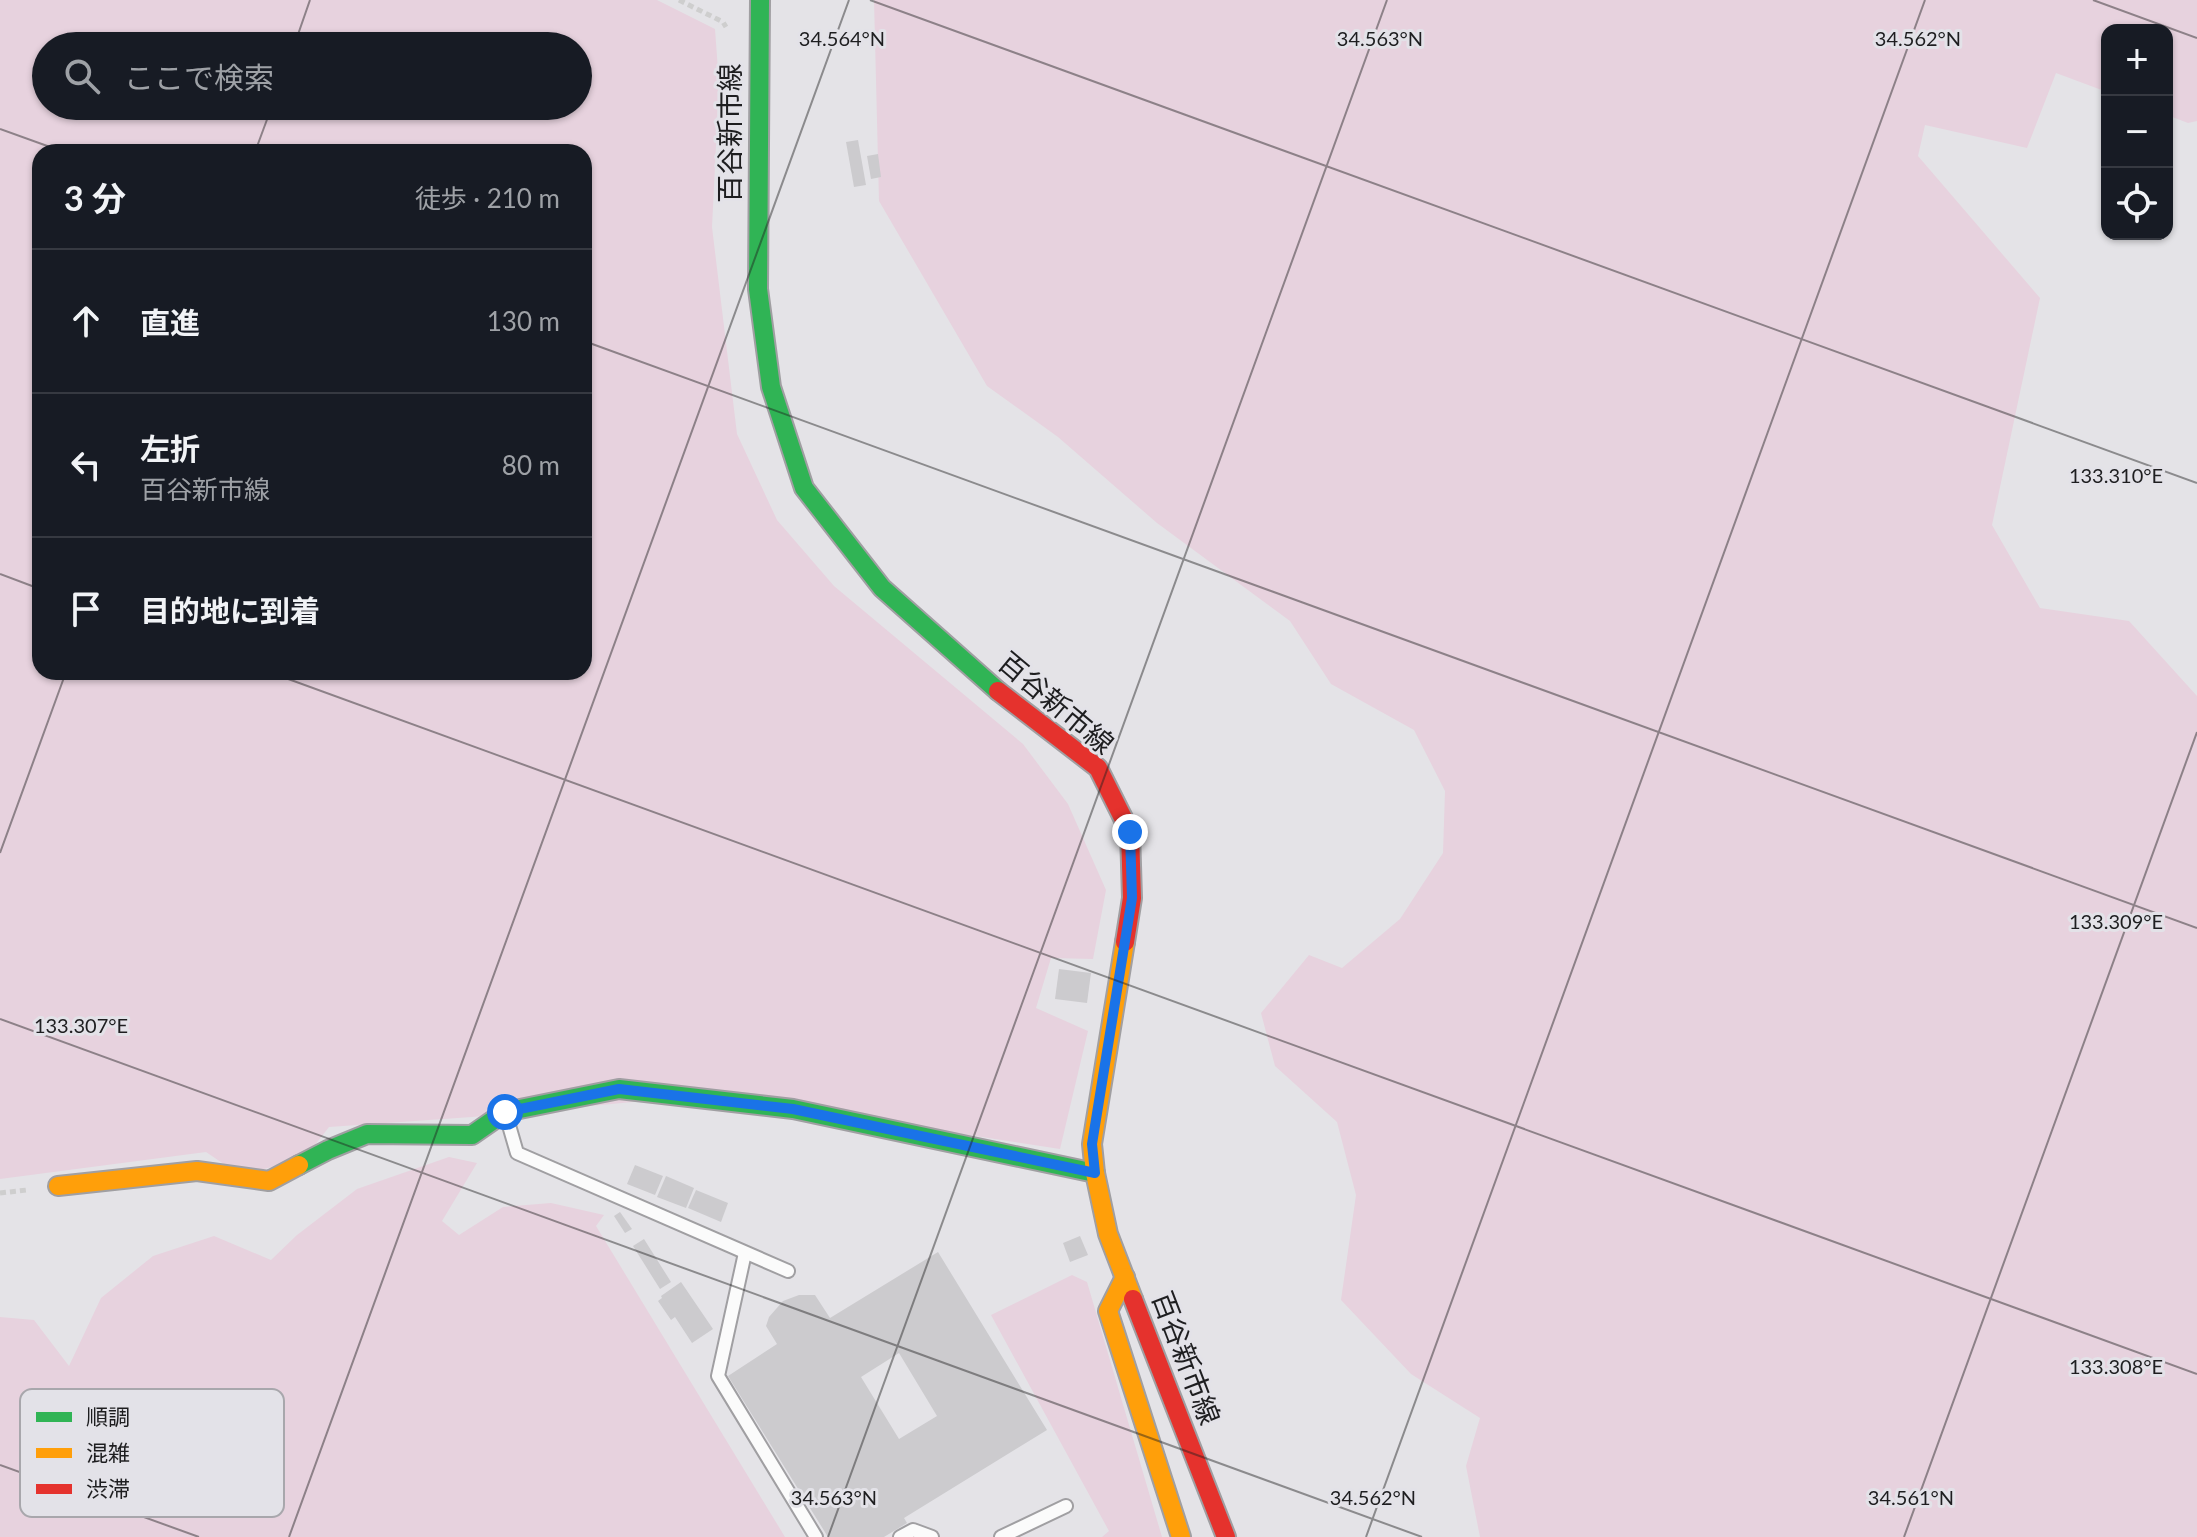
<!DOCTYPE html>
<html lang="ja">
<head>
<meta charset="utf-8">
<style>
  :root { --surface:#171b24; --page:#242831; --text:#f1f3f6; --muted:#9ea1a6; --line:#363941 }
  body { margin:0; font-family:Lato,"Noto Sans JP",sans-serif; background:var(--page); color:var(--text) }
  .controls { position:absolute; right:24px; top:24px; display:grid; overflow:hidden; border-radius:16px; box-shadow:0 2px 6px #0004 }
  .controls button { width:72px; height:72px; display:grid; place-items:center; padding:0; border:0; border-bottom:2px solid var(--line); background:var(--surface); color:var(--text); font:40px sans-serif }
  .stop { position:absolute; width:24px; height:24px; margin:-18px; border:6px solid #1a73e8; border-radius:50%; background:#fff }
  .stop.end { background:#1a73e8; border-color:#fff; box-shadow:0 2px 8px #0008 }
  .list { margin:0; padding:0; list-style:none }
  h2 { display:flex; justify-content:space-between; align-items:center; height:104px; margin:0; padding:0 32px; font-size:34px }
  h2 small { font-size:26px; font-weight:400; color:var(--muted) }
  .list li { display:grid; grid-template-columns:52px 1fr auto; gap:24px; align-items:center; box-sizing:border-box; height:144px; padding:0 32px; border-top:2px solid var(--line) }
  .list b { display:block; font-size:30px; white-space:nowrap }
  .list p { margin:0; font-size:26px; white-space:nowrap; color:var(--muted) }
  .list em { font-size:26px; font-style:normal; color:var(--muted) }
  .icon { flex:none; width:44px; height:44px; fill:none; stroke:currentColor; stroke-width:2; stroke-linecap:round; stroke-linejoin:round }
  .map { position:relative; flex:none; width:2197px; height:1537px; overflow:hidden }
  .search { position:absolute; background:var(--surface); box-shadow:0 2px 6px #0004; left:32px; top:32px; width:560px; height:88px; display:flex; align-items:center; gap:20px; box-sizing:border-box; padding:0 28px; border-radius:44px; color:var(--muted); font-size:30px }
  .panel { position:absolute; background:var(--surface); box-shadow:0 2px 6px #0004; left:32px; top:144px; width:560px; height:536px; border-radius:24px }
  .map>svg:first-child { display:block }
  .green { fill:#e7d2de; fill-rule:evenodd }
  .building { fill:#cccbce; fill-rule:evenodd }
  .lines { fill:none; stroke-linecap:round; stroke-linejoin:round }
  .lane-casing { stroke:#a09fa2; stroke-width:16 }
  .fast-casing { stroke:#a09fa2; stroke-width:22 }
  .slow-casing { stroke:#a09fa2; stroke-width:22 }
  .jam-casing { stroke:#a09fa2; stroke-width:22 }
  .path { stroke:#cecece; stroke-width:5; stroke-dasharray:6 4; stroke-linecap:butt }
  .lane { stroke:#fbfbfb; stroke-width:12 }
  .fast { stroke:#30b455; stroke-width:18 }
  .slow { stroke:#ff9f0a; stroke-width:18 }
  .jam { stroke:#e5322d; stroke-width:18 }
  .route { stroke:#1a73e8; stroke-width:10 }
  .ticks { fill:none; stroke:#1e1e20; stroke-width:2; stroke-opacity:0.45 }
  .labels { text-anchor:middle; stroke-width:6; stroke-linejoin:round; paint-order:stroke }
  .street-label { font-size:28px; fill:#1e1e20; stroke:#e3e2e8 }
  .key { fill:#e3e2e8; stroke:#a8a7ac; stroke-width:2 }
  .key-label { font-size:22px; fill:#1e1e20 }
  .ticks-label { font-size:20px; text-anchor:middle; fill:#1e1e20; stroke:#e3e2e8; stroke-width:6; stroke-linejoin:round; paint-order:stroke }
</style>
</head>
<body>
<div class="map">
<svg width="2197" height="1537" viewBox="0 0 2197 1537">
  <rect width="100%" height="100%" fill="#e4e3e7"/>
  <g class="green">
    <path d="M0,0H657L715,29L719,84L712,227L737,434L777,520L834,586L1023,744L1068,804L1106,890L1093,959L1051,958L1036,1008L1088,1031L1060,1149L707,1095L472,1117L329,1127L304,1159L240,1175L206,1152L0,1179ZM46,46H578V106H46ZM40,152H584V672H40Z"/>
    <polygon points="874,0 2197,0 2197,121 2188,123 2167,115 2167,30 2107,30 2107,92 2056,73 2027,148 1925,125 1918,156 2040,298 1992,525 2040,608 2129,621 2197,696 2197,1537 1480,1537 1466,1466 1480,1418 1411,1374 1341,1300 1356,1195 1337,1122 1275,1066 1261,1013 1309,955 1342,968 1400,919 1443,853 1445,791 1414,730 1331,684 1290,621 1157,523 1058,437 987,386 879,201"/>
    <polygon points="449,1157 477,1163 442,1221 459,1235 503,1207 551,1203 604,1215 596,1226 785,1537 0,1537 0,1317 34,1320 69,1366 101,1298 153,1256 214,1236 271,1260 297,1235 357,1189"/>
    <polygon points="1072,1275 1087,1282 1162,1537 1102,1537 1109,1531 991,1315"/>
  </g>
  <g class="building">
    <polygon points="858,140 866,185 854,187 846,142"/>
    <polygon points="878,154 881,177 871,179 867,156"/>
    <polygon points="1059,969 1091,973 1087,1003 1055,999"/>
    <polygon points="635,1165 663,1176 655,1195 627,1184"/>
    <polygon points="666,1176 694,1188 686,1208 657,1197"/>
    <polygon points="696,1190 728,1203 721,1222 688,1208"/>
    <polygon points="620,1212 632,1229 625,1233 614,1216"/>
    <polygon points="1080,1236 1088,1255 1070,1262 1063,1243"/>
    <polygon points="644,1239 671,1282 660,1289 633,1246"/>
    <path d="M938,1252L1047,1430L904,1518L907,1523L884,1537H828L728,1376L777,1344L766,1326L769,1317L783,1301L799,1295H815L830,1318ZM899,1353L937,1416L899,1439L861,1377Z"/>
    <polygon points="681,1282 713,1329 692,1343 675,1317 671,1320 658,1301 662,1298 661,1296"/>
  </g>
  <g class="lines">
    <defs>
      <g id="lane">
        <polyline points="506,1115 517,1153 788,1271"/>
        <polyline points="745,1253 718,1376 816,1537"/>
        <polyline points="900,1537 913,1530 932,1537"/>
        <polyline points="1001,1537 1066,1506"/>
      </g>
      <g id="fast">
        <polyline points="760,0 758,289 771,387 804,488 882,588 998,691"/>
        <polyline points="299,1165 328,1150 367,1134 472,1135 505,1112 619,1089 793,1109 1095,1173"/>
      </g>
      <g id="slow">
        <polyline points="1125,942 1092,1144 1095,1173 1108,1234 1133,1299"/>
        <polyline points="58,1186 197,1171 269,1181 299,1165"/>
        <polyline points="1125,1277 1108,1311 1181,1537"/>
      </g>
      <g id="jam">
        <polyline points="998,691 1098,768 1130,832 1132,898 1125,942"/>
        <polyline points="1133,1299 1226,1537"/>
      </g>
    </defs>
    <use href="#lane" class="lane-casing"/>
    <use href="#fast" class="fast-casing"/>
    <use href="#slow" class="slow-casing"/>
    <use href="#jam" class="jam-casing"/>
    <g class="path">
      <polyline points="679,0 723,22 726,27"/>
      <polyline points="0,1193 27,1190"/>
    </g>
    <use href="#lane" class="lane"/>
    <use href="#fast" class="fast"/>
    <use href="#slow" class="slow"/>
    <use href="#jam" class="jam"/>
  </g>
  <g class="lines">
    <polyline class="route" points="505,1112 619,1089 793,1109 1095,1173 1092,1144 1132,898 1130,832"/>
  </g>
  <path class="ticks" d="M870,0L2197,483M2093,0L2197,38M294,46L310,0M0,129L64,152M255,152L272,106M584,341L2197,928M0,574L40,589M269,672L2197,1374M0,853L66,672M0,1019L1422,1537M0,1465L199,1537M289,1537L849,0M828,1537L1387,0M1366,1537L1925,0M1904,1537L2197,732"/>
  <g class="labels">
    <g class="street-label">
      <text transform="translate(730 133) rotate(-90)" y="10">百谷新市線</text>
      <text transform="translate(1056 703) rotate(40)" y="10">百谷新市線</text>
      <text transform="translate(1186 1358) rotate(69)" y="10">百谷新市線</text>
    </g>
  </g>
  <rect x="20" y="1389" width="264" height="128" rx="12" class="key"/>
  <rect x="36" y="1412" width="36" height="10" fill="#30b455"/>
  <rect x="36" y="1448" width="36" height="10" fill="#ff9f0a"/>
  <rect x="36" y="1484" width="36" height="10" fill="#e5322d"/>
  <g class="key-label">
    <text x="86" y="1425">順調</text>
    <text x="86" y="1461">混雑</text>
    <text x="86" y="1497">渋滞</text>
  </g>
  <g class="ticks-label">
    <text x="842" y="46">34.564°N</text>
    <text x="1380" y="46">34.563°N</text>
    <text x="1918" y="46">34.562°N</text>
    <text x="2116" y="483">133.310°E</text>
    <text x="2116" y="929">133.309°E</text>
    <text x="81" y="1033">133.307°E</text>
    <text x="2116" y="1374">133.308°E</text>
    <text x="834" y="1505">34.563°N</text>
    <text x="1373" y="1505">34.562°N</text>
    <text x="1911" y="1505">34.561°N</text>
  </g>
</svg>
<div class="controls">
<button>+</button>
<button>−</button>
<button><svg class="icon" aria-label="locate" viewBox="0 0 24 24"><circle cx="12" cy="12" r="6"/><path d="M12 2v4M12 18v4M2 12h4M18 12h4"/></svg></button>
</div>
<div class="stop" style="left:505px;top:1112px"></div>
<div class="stop end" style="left:1130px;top:832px"></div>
<div class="search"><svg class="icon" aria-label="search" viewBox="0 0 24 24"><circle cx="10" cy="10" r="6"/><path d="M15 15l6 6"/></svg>ここで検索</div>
<section class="panel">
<h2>3 分<small>徒歩 · 210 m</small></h2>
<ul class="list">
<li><svg class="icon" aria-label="ahead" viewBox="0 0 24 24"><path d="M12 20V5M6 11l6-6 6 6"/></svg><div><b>直進</b></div><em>130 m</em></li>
<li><svg class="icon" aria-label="left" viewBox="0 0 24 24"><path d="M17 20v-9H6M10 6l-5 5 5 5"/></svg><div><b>左折</b><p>百谷新市線</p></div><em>80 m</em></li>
<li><svg class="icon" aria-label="arrive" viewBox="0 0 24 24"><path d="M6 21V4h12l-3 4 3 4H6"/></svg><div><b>目的地に到着</b></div></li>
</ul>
</section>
</div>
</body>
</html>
